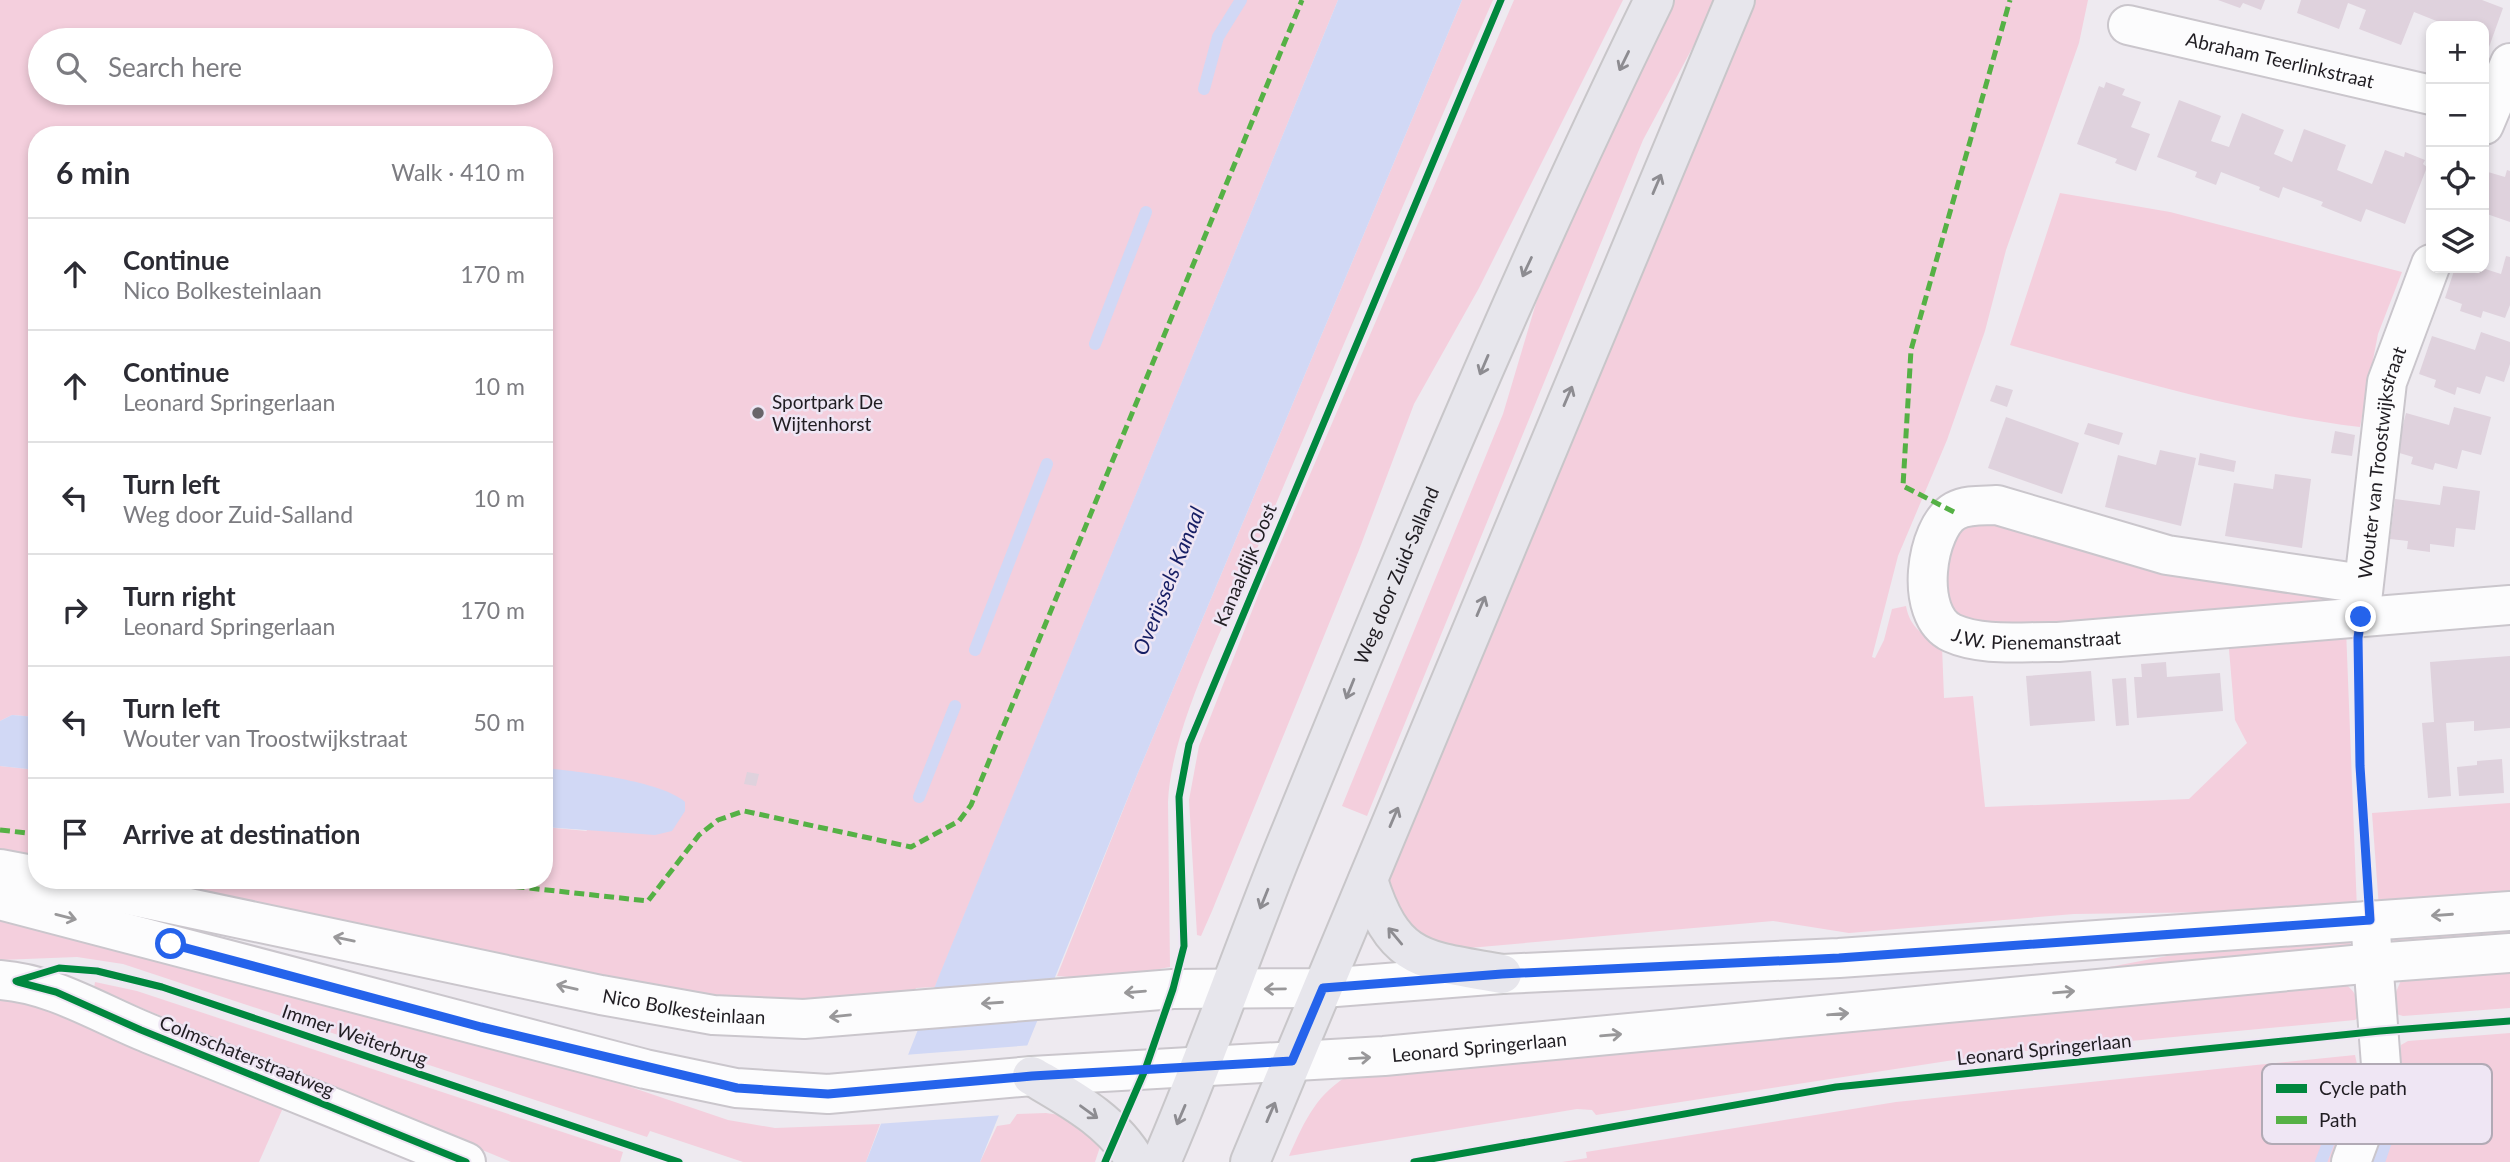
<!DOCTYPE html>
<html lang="en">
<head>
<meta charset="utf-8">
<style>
  :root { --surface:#fff; --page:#f2f2f3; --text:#2b2b33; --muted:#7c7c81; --line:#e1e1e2 }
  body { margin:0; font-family:Lato,sans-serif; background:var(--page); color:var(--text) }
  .controls { position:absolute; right:21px; top:21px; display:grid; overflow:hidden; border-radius:14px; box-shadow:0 4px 10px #0003 }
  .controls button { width:63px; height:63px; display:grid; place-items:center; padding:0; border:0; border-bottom:2px solid var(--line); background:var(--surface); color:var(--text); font:35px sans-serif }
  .stop { position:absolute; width:21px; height:21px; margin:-16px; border:5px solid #2563eb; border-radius:50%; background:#fff }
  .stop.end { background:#2563eb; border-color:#fff; box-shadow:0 2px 7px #0008 }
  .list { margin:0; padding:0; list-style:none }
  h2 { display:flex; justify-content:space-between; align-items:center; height:91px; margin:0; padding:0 28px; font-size:30px }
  h2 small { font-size:23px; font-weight:400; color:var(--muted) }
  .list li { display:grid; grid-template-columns:46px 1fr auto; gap:21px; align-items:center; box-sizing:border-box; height:112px; padding:0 28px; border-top:2px solid var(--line) }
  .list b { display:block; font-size:26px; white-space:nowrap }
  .list p { margin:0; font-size:23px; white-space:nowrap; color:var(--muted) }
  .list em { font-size:23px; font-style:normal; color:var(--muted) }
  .icon { flex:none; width:38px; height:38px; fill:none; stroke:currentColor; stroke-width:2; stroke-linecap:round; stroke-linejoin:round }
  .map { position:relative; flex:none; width:2510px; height:1162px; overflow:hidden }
  .search { position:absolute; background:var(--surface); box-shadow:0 4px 10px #0003; left:28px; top:28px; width:525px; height:77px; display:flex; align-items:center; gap:18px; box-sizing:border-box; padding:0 24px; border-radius:38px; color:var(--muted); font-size:26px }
  .panel { position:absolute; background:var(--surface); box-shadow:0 4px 10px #0003; left:28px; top:126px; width:525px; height:763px; border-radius:28px }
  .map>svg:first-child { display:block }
  .green { fill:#f4cfdd; fill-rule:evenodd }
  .water { fill:#d1d8f5 }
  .pier { fill:#eeeaf0 }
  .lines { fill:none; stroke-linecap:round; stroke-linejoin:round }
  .stream { stroke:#d1d8f5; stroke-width:12 }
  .building { fill:#dfd2dd }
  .minor-casing { stroke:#cac6cc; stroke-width:42 }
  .tertiary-casing { stroke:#cac6cc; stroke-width:42 }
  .primary-casing { stroke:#c8c6c9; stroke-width:42 }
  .minor { stroke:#fcfcfd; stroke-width:38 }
  .tertiary { stroke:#fcfcfd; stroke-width:38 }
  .primary { stroke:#e7e6ec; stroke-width:38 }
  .quiet { stroke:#55b145; stroke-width:5; stroke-dasharray:10 5; stroke-linecap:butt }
  .cycleway-casing { stroke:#efe6f4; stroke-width:11 }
  .cycleway { stroke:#00873e; stroke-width:7 }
  .oneway { stroke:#8d8c91 }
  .oneway2 { stroke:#99989a }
  .route { stroke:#2563eb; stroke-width:9 }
  .poi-dot { fill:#68656a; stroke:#efe6f4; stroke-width:2.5 }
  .labels { text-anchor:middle; stroke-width:5; stroke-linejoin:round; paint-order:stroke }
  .street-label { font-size:19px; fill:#201d22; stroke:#efe6f4 }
  .poi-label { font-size:19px; fill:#201d22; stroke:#efe6f4; text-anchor:start }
  .water-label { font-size:21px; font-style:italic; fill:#161e64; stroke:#efe6f4 }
  .key { fill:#efe6f4; stroke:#b1aab5; stroke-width:2 }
  .key-label { font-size:19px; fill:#201d22 }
</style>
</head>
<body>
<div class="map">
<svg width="2510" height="1162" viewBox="0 0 2510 1162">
  <rect width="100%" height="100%" fill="#eeeaf0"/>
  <g class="green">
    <path d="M0,0H1338L935,987L916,988L912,996L810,1002L711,1000L140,880H544V827L587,831L552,769L544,768V135H37V717L12,715L0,721ZM40,40H541V93H40Z"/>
    <path d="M1462,0H1493C1413,180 1336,362 1259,544C1229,616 1171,726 1168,802L1170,967L1072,985L1069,977L1057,976L1137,775Z"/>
    <polygon points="1514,0 1623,0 1479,288 1414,404 1359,550 1212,911 1201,936 1197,935 1189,800 1199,746 1259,593"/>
    <polygon points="1675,0 1718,0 1643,140 1367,816 1342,806 1503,414 1556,236"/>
    <path d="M1747,0H2088L2079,43L2006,250L1985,331L1947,440L1898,556L1872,657L1875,658L1884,640L1892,609L1906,606C1910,628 1924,636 1942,646L1944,698L1973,696L1985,807L2189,799L2247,743L2235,720L2228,638L2346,629L2357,910L2074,914L1849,933L1773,921L1446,950L1397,921L1386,874Z"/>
    <path d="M2060,193L2170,212L2402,272L2378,334L2360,427C2240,412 2126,378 2010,345Z"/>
    <path d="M1983,519L2343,599L2339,608L2012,632C1998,628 1977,626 1965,618C1941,603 1935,564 1952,541C1960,531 1972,525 1983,519Z"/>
    <polygon points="0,766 37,770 37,858 0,850"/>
    <polygon points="2510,803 2510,899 2379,908 2372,813"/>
    <polygon points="0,909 539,1056 728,1120 775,1128 880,1124 866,1162 743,1162 650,1131 647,1137 123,964 77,957 0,960"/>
    <polygon points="2510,924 2510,942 2392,943 2397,934"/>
    <polygon points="2262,938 2347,939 2354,949 2062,976"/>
    <polygon points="2510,963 2510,1008 2403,1016 2393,1013 2393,999 2402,978"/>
    <path d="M2340,981C2355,989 2359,999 2361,1015L2355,1020L1993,1054L1596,1115L1592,1110L1577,1109L1289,1156C1305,1120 1317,1092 1353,1073Z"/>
    <polygon points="95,982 137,991 623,1152 620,1162 511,1162 94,988"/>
    <polygon points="0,991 286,1101 259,1162 0,1162"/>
    <polygon points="2510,1033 2510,1162 2367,1162 2399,1067 2401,1045 2408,1041"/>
    <polygon points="2355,1055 2358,1069 2367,1072 2334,1162 1562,1162 1587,1158 1586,1152 1896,1102"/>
    <polygon points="1046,1113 1067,1116 1102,1141 1095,1162 980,1162 997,1126 1010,1124 1017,1114"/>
  </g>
  <g class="water">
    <polygon points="1338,0 1462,0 1137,775 980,1162 866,1162 939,976"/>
    <polygon points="12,715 37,717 37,770 0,766 0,721"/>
    <path d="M544,768C577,771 662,781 685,802V811L672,831L655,835L544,827Z"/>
  </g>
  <polygon class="pier" points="1033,1045 1005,1115 876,1124 904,1055"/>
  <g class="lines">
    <g class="stream">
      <polyline points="1204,89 1218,37 1241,0"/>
      <polyline points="1095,344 1146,212"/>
      <polyline points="975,650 1047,464"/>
      <polyline points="919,797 955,706"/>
      <polyline points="2321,1162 2345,1099"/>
      <polyline points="2379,1162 2397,1109"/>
    </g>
  </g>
  <g class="building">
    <polygon points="2218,0 2265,0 2261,10 2243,3 2240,8"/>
    <polygon points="2301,0 2482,0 2503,8 2484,61 2484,26 2449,26 2414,12 2401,45 2359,29 2366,10 2348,3 2339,29 2297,13"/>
    <polygon points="2106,82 2125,89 2122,95 2141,102 2131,127 2150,134 2136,171 2115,163 2117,159 2077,144 2099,86 2104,88"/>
    <polygon points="2179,100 2221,116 2211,141 2229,147 2242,113 2284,130 2274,154 2292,162 2304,129 2346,145 2337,170 2372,184 2385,150 2404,157 2405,152 2425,160 2423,164 2427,167 2405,224 2366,209 2361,222 2321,206 2323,202 2283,187 2279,198 2259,190 2260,187 2221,172 2216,185 2195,177 2197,172 2157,157"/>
    <polygon points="2507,170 2510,171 2510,222 2484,213 2484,184 2488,172 2505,177"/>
    <polygon points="2506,256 2510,257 2510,305 2505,318 2483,311 2481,318 2460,311 2462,304 2445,298 2455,268 2482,268 2501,274"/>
    <polygon points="2481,332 2510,342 2510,364 2504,382 2486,376 2480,394 2457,387 2455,395 2434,387 2436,380 2419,374 2432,336 2475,350"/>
    <polygon points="1996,385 2013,390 2007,407 1990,401"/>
    <polygon points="2454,407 2491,417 2481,455 2462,450 2457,469 2435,463 2433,470 2411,464 2413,457 2396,452 2406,413 2449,425"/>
    <polygon points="2006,417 2079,443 2062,494 1988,468"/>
    <polygon points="2088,423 2123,433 2119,445 2084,434"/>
    <polygon points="2335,431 2355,435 2352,456 2331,453"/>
    <polygon points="2160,450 2196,458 2181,526 2105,507 2118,455 2156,465"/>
    <polygon points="2200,453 2236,461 2234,472 2198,465"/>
    <polygon points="2275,474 2311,479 2302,548 2225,536 2234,483 2273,489"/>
    <polygon points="2443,486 2480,491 2475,530 2456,528 2454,547 2430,544 2430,552 2407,549 2408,541 2390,539 2395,499 2440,505"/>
    <polygon points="2510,656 2510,728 2474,731 2474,721 2446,723 2451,796 2428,798 2422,723 2434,722 2430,662"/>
    <polygon points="2166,662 2167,677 2220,673 2223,711 2137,718 2134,677 2142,677 2141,664"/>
    <polygon points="2091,671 2095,721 2030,726 2026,676"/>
    <polygon points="2126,678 2129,725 2116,726 2112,679"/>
    <polygon points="2502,759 2504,793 2459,796 2457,767 2477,765 2477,761"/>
    <polygon points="747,772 759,774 756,786 744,784"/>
  </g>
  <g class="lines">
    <defs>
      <g id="minor">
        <path id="s1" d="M2128,25L2431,95"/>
        <polyline points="2484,125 2510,63"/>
        <path id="s2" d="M2363,584L2167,555L1997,505C1984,506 1968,504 1955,511C1926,527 1913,615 1952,633C1983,647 2025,641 2058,642L2510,605"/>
        <path id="s3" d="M2361,610L2387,382L2431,264"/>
        <path d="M0,980C54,984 100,1014 150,1034C255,1076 361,1119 466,1162"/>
        <polyline points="2351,1162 2382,1078 2370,920"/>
      </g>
      <g id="tertiary">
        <polyline points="0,869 37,876"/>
        <path id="s4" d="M57,880L601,995L713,1015L804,1019L1173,989L1323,988L1502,974L1839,958L2510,911"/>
        <path id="s5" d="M0,900L645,1069L736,1088L828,1094L1032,1076L1384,1056L2374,963L2510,953"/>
      </g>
      <g id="primary">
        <path d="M1368,880C1394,963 1424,960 1502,974"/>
        <path d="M1032,1076C1071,1099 1113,1121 1136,1162"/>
        <path id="s6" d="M1161,1162C1204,1063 1239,961 1279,861C1397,571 1516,281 1654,0"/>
        <polyline points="1250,1162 1735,0"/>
      </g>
    </defs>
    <use href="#minor" class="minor-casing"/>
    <use href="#tertiary" class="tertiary-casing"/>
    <use href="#primary" class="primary-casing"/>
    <use href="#minor" class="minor"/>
    <use href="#tertiary" class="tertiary"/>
    <use href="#primary" class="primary"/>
    <g class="quiet">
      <polyline points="1954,512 1903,486 1911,350 2010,0"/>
      <polyline points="0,830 37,834"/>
      <polyline points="455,880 648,901 699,835 718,820 744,811 911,847 959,821 971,805 1302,0"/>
    </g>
    <defs>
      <g id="cycleway">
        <polyline points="2361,617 2358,637 2360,766 2370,920"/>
        <polyline points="16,981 59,968 97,971 162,987 679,1162"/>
        <polyline points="18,982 56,992 141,1030 466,1162"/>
        <polyline points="1105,1162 1145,1070 1173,989 1184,946 1179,797 1189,744 1501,0"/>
        <polyline points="1414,1162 1836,1087 2380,1031 2510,1021"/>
      </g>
    </defs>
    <use href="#cycleway" class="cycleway-casing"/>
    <use href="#cycleway" class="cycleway"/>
  </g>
  <defs><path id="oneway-shaft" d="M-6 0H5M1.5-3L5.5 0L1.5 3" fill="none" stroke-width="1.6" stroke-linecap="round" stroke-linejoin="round" transform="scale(1.75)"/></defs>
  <g class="oneway">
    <use href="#oneway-shaft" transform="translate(1624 61) rotate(116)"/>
    <use href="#oneway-shaft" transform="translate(1657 184) rotate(-67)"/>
    <use href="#oneway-shaft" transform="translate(1527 267) rotate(115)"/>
    <use href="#oneway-shaft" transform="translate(1484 365) rotate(113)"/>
    <use href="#oneway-shaft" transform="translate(1568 396) rotate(-67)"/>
    <use href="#oneway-shaft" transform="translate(1481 606) rotate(-67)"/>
    <use href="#oneway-shaft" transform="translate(1350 689) rotate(112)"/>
    <use href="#oneway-shaft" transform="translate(1394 817) rotate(-67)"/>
    <use href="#oneway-shaft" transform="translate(1264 899) rotate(112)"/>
    <use href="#oneway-shaft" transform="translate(1395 936) rotate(-130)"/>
    <use href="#oneway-shaft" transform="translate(1089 1112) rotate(36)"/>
    <use href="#oneway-shaft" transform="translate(1271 1112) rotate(-67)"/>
    <use href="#oneway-shaft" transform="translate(1181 1115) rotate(113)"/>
  </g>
  <g class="oneway2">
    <use href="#oneway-shaft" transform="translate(2442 915) rotate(176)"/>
    <use href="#oneway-shaft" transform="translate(66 917) rotate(14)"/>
    <use href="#oneway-shaft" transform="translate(344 939) rotate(-168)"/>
    <use href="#oneway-shaft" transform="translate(567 987) rotate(-167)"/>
    <use href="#oneway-shaft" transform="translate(1275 989) rotate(179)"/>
    <use href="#oneway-shaft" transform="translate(1135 992) rotate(175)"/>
    <use href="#oneway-shaft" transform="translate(2064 992) rotate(-5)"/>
    <use href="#oneway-shaft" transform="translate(992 1003) rotate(176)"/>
    <use href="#oneway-shaft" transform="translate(1838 1014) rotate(-5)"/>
    <use href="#oneway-shaft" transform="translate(840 1016) rotate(174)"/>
    <use href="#oneway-shaft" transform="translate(1611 1035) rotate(-5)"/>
    <use href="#oneway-shaft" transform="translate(1360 1058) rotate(-3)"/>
  </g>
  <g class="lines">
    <polyline class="route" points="171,944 481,1027 737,1088 828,1094 1032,1076 1292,1061 1323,988 1502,974 1839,958 2370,920 2360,766 2358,638 2361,617"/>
  </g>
  <circle class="poi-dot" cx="758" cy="413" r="7"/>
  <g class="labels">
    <g class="street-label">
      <text dy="7" stroke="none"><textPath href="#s1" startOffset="156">Abraham Teerlinkstraat</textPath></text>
      <text dy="7" stroke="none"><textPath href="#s3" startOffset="149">Wouter van Troostwijkstraat</textPath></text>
      <text transform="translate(1245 565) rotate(-67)" y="7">Kanaaldijk Oost</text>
      <text dy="7" stroke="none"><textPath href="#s6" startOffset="632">Weg door Zuid-Salland</textPath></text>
      <text dy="7" stroke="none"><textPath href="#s2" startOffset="642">J.W. Pienemanstraat</textPath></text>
      <text dy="7" stroke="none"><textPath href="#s4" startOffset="640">Nico Bolkesteinlaan</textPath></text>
      <text transform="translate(355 1035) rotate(19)" y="7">Immer Weiterbrug</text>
      <text dy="7" stroke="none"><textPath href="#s5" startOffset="1505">Leonard Springerlaan</textPath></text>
      <text transform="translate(2044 1049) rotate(-6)" y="7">Leonard Springerlaan</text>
      <text transform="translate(247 1056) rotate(22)" y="7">Colmschaterstraatweg</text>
    </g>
    <g class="poi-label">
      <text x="772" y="409">Sportpark De<tspan x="772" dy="22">Wijtenhorst</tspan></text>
    </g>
    <g class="water-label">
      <text transform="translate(1169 581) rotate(-68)" y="7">Overijssels Kanaal</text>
    </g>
  </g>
  <rect x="2262" y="1064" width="230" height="80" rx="10" class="key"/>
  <rect x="2276" y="1084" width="31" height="9" fill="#00873e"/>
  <rect x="2276" y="1116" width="31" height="8" fill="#55b145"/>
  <g class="key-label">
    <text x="2319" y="1095">Cycle path</text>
    <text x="2319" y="1127">Path</text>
  </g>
</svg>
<div class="controls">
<button>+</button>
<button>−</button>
<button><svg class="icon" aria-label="locate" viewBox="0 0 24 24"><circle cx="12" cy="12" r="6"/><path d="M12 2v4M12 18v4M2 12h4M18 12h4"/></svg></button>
<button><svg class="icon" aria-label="layers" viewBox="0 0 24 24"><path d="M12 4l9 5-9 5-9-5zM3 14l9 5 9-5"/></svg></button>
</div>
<div class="stop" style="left:171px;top:944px"></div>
<div class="stop end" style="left:2361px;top:617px"></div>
<div class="search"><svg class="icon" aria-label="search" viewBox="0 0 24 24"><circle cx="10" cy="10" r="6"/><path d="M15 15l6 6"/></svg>Search here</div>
<section class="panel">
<h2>6 min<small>Walk · 410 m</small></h2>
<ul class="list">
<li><svg class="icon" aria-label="ahead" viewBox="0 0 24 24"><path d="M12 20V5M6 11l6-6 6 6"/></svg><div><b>Continue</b><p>Nico Bolkesteinlaan</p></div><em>170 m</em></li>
<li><svg class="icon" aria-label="ahead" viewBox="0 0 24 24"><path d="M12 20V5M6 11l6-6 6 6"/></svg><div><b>Continue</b><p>Leonard Springerlaan</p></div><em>10 m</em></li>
<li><svg class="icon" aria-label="left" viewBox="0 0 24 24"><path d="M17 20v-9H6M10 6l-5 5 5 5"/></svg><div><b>Turn left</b><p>Weg door Zuid-Salland</p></div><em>10 m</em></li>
<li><svg class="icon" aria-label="right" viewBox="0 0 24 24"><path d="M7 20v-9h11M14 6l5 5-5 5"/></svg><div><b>Turn right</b><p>Leonard Springerlaan</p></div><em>170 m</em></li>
<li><svg class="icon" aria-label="left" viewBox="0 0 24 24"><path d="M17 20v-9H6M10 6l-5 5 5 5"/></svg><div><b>Turn left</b><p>Wouter van Troostwijkstraat</p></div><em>50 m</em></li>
<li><svg class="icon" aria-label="arrive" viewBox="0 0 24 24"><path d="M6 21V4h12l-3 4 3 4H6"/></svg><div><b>Arrive at destination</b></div></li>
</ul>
</section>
</div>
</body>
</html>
